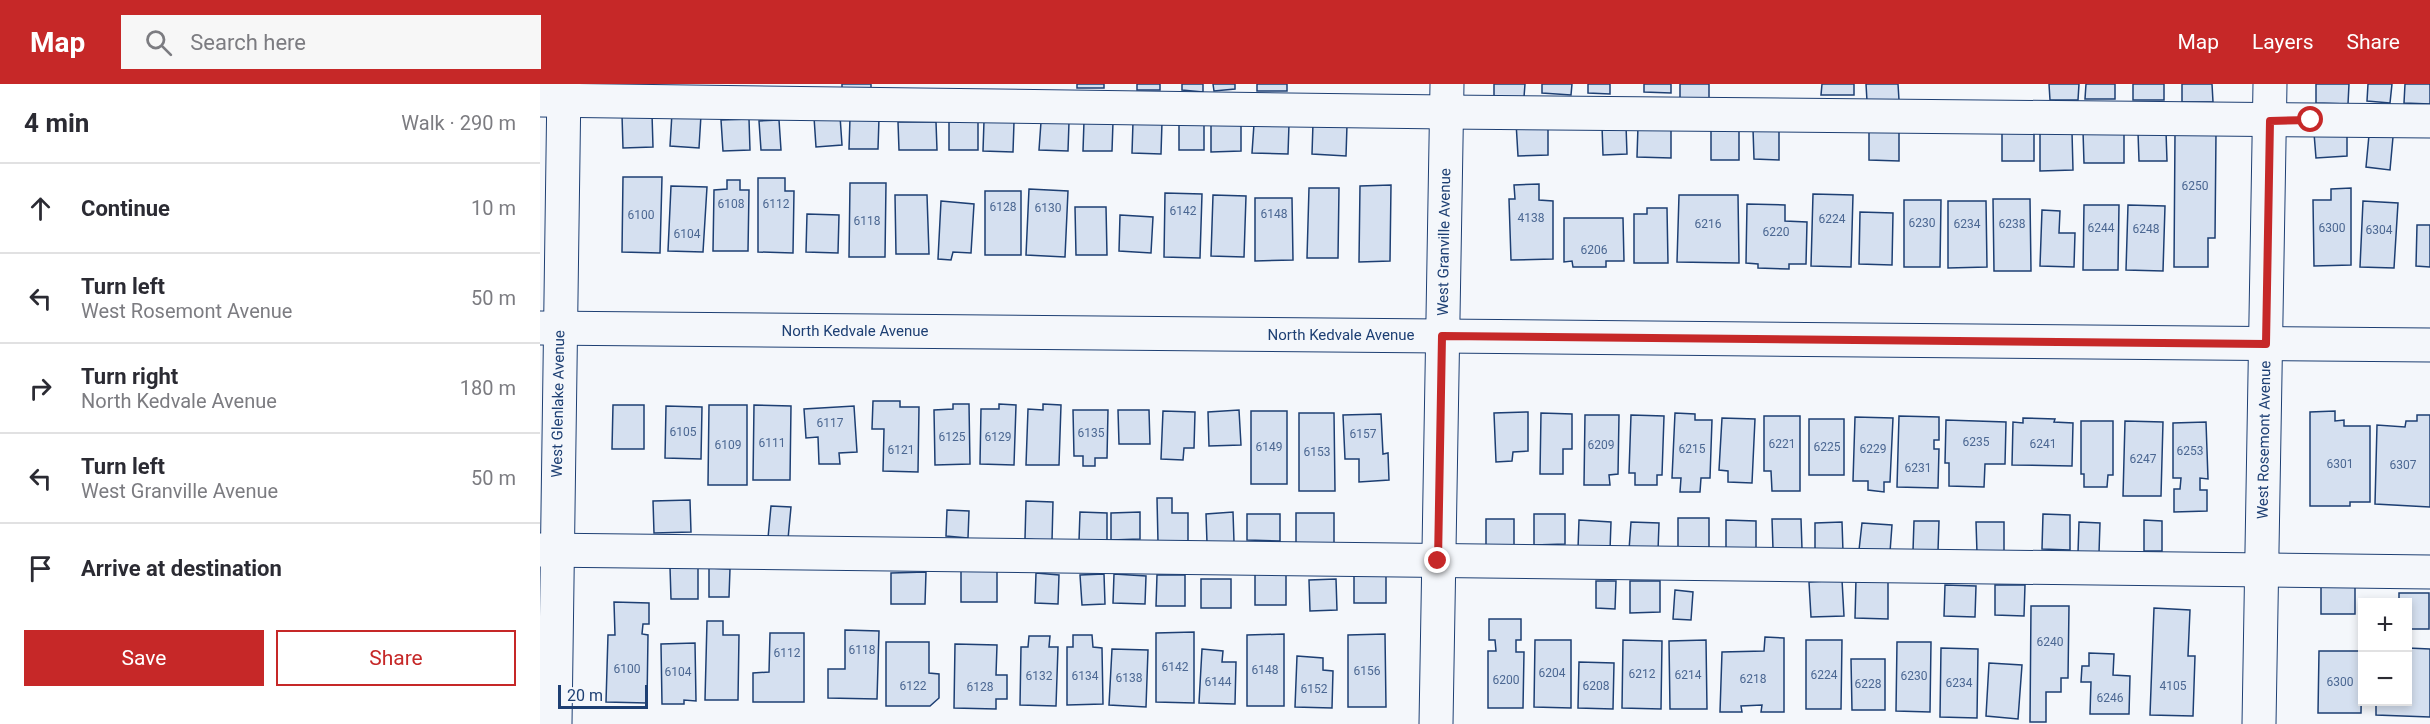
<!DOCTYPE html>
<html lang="en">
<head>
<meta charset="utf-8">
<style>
  :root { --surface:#fff; --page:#f7f7f7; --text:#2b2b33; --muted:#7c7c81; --line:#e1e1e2; --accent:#c62828 }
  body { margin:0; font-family:Roboto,sans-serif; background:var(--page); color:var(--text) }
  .controls { position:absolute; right:18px; bottom:18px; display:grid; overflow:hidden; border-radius:0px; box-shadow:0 3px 9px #0003 }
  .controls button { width:54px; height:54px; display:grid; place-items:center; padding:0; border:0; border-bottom:2px solid var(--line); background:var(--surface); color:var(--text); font:30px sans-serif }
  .scale { position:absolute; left:18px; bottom:15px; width:90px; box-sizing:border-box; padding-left:6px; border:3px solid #1d3f73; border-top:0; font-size:16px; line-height:21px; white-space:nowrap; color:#1d3f73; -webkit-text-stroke:4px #f4f7fb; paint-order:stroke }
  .stop { position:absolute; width:18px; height:18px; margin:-14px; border:4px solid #c62828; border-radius:50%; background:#fff }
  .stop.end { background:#c62828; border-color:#fff; box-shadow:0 2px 6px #0008 }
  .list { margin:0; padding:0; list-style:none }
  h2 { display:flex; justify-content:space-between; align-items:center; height:78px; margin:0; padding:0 24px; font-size:26px }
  h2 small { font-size:20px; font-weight:400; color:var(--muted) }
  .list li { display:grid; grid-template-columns:39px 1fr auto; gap:18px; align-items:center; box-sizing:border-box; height:90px; padding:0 24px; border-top:2px solid var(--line) }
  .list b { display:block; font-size:22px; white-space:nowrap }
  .list p { margin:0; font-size:20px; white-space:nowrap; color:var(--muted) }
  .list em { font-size:20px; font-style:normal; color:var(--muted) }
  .actions { display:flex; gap:12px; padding:18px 24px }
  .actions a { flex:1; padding:14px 0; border:2px solid var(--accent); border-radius:0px; text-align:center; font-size:21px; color:var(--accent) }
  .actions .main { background:var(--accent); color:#fff }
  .icon { flex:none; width:33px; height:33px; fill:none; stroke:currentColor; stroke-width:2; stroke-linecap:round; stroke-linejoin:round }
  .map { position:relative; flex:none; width:1890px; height:640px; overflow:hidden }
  header { display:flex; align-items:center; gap:36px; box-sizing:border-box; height:84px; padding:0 30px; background:var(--accent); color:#fff }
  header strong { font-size:28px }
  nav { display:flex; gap:33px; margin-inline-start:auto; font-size:21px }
  .search { width:420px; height:54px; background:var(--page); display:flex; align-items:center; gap:15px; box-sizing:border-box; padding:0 21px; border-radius:0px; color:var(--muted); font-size:22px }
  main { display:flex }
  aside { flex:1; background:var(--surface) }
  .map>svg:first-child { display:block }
  .building { fill:#d5e0f0; stroke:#1d3f73; stroke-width:1.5 }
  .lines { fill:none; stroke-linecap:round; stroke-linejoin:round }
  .minor-casing { stroke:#1d3f73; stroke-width:35 }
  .minor { stroke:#f4f7fb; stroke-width:33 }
  .route { stroke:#c62828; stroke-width:8 }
  .labels { text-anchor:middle; stroke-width:4.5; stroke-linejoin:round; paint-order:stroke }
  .number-label { font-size:12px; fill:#4b6792 }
  .street-label { font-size:15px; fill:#1d3f73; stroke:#f4f7fb }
</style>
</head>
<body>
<header>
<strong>Map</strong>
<div class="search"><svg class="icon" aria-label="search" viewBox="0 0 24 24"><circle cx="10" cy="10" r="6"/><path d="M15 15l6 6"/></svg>Search here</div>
<nav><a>Map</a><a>Layers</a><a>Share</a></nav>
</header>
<main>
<aside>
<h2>4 min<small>Walk · 290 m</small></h2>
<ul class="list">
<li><svg class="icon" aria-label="ahead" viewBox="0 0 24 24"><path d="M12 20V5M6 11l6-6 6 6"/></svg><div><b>Continue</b></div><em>10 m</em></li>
<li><svg class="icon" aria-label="left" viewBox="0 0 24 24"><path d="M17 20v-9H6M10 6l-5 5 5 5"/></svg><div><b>Turn left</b><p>West Rosemont Avenue</p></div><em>50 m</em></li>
<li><svg class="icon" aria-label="right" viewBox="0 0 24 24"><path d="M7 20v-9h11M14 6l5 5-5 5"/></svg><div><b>Turn right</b><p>North Kedvale Avenue</p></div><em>180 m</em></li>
<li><svg class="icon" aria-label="left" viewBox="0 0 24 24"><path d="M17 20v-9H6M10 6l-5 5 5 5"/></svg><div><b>Turn left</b><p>West Granville Avenue</p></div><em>50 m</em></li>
<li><svg class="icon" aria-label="arrive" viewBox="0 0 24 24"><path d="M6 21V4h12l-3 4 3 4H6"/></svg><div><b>Arrive at destination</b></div></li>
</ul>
<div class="actions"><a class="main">Save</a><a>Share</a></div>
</aside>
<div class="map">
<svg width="1890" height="640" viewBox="0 0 1890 640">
  <rect width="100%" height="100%" fill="#f4f7fb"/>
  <g class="building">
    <polygon points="302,0 331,0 331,5 302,6"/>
    <rect x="537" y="0" width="27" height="4"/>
    <rect x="597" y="0" width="23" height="6"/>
    <polygon points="642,0 663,0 663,8 642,6"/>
    <polygon points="673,0 695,0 695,5 674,7"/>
    <rect x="717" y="0" width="30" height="7"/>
    <polygon points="954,0 985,0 984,13 954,13"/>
    <polygon points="1002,0 1032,0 1031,11 1002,9"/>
    <polygon points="1048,0 1070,0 1070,10 1048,9"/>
    <polygon points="1104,0 1131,0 1131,9 1104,8"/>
    <rect x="1140" y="0" width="29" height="14"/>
    <polygon points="1282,0 1314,0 1314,11 1281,11"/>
    <polygon points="1326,0 1358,0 1359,16 1327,17"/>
    <polygon points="1509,0 1539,0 1538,16 1510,16"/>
    <polygon points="1546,0 1575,0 1575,15 1545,15"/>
    <rect x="1593" y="0" width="31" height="16"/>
    <polygon points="1642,0 1672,0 1673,18 1642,18"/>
    <polygon points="1776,0 1809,0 1808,20 1776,19"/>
    <polygon points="1828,0 1852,0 1850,19 1827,17"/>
    <polygon points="1865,0 1890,0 1890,20 1864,19"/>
    <polygon points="132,29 161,31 159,64 130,62"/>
    <polygon points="112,30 113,63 83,64 82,31"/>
    <polygon points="300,32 302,61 276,63 274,33"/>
    <polygon points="310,34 339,34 338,65 309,65"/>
    <polygon points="209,35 210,66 183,67 181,36"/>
    <polygon points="239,36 241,66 221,66 219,37"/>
    <rect x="409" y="37" width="29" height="29"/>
    <polygon points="444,37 474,38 473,68 443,67"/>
    <polygon points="544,37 573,38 572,67 543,67"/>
    <polygon points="358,38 396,38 397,66 359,66"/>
    <polygon points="501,38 529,38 528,67 499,66"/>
    <polygon points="593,38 622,38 621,70 592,69"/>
    <rect x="639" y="38" width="25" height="28"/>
    <polygon points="701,38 701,67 671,68 671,39"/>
    <polygon points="976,38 1008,38 1008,71 978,72"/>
    <polygon points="773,39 807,41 806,72 772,70"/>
    <polygon points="714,40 749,40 748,70 712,69"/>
    <polygon points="1086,41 1087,70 1063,71 1062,42"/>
    <polygon points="1098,42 1131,43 1131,74 1097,73"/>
    <polygon points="1199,44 1199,76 1171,76 1171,45"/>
    <polygon points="1213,45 1239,45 1239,76 1214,75"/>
    <rect x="1462" y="45" width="32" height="32"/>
    <polygon points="1584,46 1584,79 1544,79 1543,47"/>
    <polygon points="1329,47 1359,47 1359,77 1329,76"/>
    <polygon points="1626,47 1627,77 1599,77 1598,48"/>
    <polygon points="1532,48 1533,86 1500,87 1500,49"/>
    <polygon points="1807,48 1807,72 1776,74 1774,49"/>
    <polygon points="1635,49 1676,49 1675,154 1668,154 1668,183 1634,183"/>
    <polygon points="1829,51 1853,53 1850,86 1826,83"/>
    <polygon points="83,93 122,93 120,169 82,168"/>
    <polygon points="218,94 245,94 245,107 254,107 253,169 218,168"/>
    <polygon points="187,96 200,96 200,106 209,106 208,167 173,167 174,106 187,105"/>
    <polygon points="310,99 346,99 345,173 309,173"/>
    <polygon points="999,100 999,116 1013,117 1013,175 971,176 969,115 975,115 974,101"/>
    <polygon points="851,101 850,177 819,178 820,102"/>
    <polygon points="131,102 167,103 163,168 128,167"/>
    <polygon points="769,104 799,104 798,174 767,174"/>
    <polygon points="1811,104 1811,181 1774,182 1773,116 1791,116 1791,105"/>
    <polygon points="489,105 528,107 525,173 486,171"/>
    <rect x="445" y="107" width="36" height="64"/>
    <polygon points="625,109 662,110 660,174 624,173"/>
    <polygon points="1273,110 1313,111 1311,183 1271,182"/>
    <polygon points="355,111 387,111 389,170 356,170"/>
    <polygon points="673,111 706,112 704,173 671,172"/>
    <polygon points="1139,111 1198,111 1199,179 1137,178"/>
    <polygon points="715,114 752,114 753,176 715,177"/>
    <polygon points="1453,115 1490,115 1491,187 1454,187"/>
    <polygon points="1364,116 1401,116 1400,183 1364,183"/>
    <polygon points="401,117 434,120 431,169 413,168 411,176 398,175"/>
    <polygon points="1408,117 1446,117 1447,183 1408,184"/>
    <polygon points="1823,117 1858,119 1854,184 1820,183"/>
    <polygon points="1207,120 1245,121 1245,137 1267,138 1266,180 1249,180 1249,185 1218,184 1218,180 1206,179"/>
    <polygon points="1544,121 1579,121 1578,186 1543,186"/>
    <polygon points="1588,121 1625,122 1623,187 1586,186"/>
    <polygon points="535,123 566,123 567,171 536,171"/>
    <polygon points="1107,124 1127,124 1128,179 1094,179 1094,130 1107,130"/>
    <polygon points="1502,126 1520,127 1519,149 1535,149 1534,183 1500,182"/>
    <polygon points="1320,128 1353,129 1352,181 1319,180"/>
    <polygon points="267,130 299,131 298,169 266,168"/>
    <polygon points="580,131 613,133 611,169 579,167"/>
    <polygon points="1024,134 1083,134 1084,177 1066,177 1066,183 1033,183 1032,177 1024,178"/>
    <polygon points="1877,141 1890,141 1890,183 1876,182"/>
    <polygon points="333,317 360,317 360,323 379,323 378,388 343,387 344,345 332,345"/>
    <polygon points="413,320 429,320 430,380 395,381 394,326 413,325"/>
    <polygon points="459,320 476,321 474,381 440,380 441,325 459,325"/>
    <polygon points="503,320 521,321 519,381 486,381 488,325 503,326"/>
    <polygon points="73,321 104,321 104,365 72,365"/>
    <polygon points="169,321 207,321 207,401 168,401"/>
    <polygon points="214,321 251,322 250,396 213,396"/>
    <polygon points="126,322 162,323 161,375 125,374"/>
    <polygon points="314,322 317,368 299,369 300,380 279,380 278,353 266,354 264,325"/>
    <polygon points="533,326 568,326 567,374 555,374 555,382 543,382 543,372 534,372"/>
    <polygon points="578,326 609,326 610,360 579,360"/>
    <polygon points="699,326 701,361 669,362 668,328"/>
    <polygon points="623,327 655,328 654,364 644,364 643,376 621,375"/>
    <rect x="711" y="327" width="36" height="73"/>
    <polygon points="1795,327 1795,337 1804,336 1804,342 1830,342 1830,418 1810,418 1810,422 1770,422 1770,328"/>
    <polygon points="988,328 988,367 973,368 972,377 956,378 954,329"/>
    <polygon points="759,329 794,329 795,407 759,407"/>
    <polygon points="1001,329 1032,330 1032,365 1023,365 1023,390 1000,390"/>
    <polygon points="1135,329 1155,330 1155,336 1172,336 1170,394 1161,394 1160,408 1140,408 1141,394 1132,394"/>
    <polygon points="841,330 843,370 848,369 849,396 819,398 819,375 805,375 803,331"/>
    <polygon points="1045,331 1079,331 1078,390 1069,391 1070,401 1044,401"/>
    <polygon points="1091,331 1124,332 1122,391 1117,391 1117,401 1095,401 1095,389 1089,389"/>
    <polygon points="1877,331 1890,331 1890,423 1835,420 1837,341 1865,343 1866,337 1877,337"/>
    <polygon points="1224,332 1260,332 1260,407 1232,407 1231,387 1224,387"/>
    <polygon points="1359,332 1399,333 1399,356 1394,356 1394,365 1399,365 1398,404 1357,403"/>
    <polygon points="1315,333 1353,334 1350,398 1344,398 1344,408 1328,406 1328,397 1313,397"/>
    <polygon points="1182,334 1215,335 1212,399 1188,398 1188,387 1179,386"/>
    <polygon points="1483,334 1515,335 1514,338 1533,339 1532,382 1472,381 1473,338 1483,339"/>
    <rect x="1269" y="335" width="35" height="56"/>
    <polygon points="1406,336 1466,338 1465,380 1445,380 1444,403 1409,402 1409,379 1405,379"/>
    <polygon points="1541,337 1573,337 1573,391 1568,391 1567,403 1544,403 1544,390 1541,390"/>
    <polygon points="1585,337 1623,338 1621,412 1583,412"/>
    <polygon points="1666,338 1668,395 1660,394 1660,406 1667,406 1667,427 1634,428 1634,405 1640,405 1641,394 1633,394 1633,339"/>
    <polygon points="617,414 632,414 632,429 648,429 648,457 618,458"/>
    <polygon points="150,416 151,448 114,449 113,417"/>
    <polygon points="486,417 513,418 512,457 485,455"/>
    <polygon points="231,422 251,423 248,455 228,454"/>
    <polygon points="407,426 429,427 428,454 406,452"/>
    <polygon points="540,428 567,429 567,458 539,457"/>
    <polygon points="600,428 600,455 571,456 571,429"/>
    <polygon points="693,428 694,458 667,459 666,430"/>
    <rect x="756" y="429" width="38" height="30"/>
    <polygon points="707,430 740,430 740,457 707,456"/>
    <polygon points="994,430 1025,430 1025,460 994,461"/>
    <polygon points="1503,430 1530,431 1530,466 1502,465"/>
    <polygon points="1138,434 1169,434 1169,464 1138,463"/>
    <polygon points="946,435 974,435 974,465 946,466"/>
    <polygon points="1232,435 1261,435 1262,465 1233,465"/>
    <polygon points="1039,436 1071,438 1070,466 1038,465"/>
    <polygon points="1186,436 1216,437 1216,467 1186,466"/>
    <polygon points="1604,436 1622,437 1622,467 1604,467"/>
    <polygon points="1374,437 1399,437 1398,467 1373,467"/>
    <polygon points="1091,438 1119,439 1118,467 1089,466"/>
    <polygon points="1302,438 1303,468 1275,468 1275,439"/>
    <polygon points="1436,438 1464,438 1464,469 1437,469"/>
    <polygon points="1539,438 1560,439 1559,469 1538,469"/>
    <polygon points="1322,439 1352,441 1350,468 1319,466"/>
    <polygon points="130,483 158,483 158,515 131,515"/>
    <polygon points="169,484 190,485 189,513 169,513"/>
    <polygon points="421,484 457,485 457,518 421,518"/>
    <polygon points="386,488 385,520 351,520 351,489"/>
    <polygon points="496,489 519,491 518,520 495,519"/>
    <polygon points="564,490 565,520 542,521 540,491"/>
    <polygon points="574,490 606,492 605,520 573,519"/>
    <rect x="715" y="490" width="31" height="31"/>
    <polygon points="814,490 846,491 846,519 814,519"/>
    <polygon points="617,491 645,491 645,522 616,522"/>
    <rect x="661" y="495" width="30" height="29"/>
    <polygon points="796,495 797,526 770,527 769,496"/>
    <polygon points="1316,495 1348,495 1348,535 1315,534"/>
    <polygon points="1302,496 1304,532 1271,533 1269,498"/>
    <polygon points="1056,497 1076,497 1075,525 1056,524"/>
    <polygon points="1090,497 1120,497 1120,528 1090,529"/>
    <rect x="1781" y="499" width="34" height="31"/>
    <polygon points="1405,501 1436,502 1435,533 1404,532"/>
    <polygon points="1455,501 1485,501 1484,532 1455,531"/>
    <polygon points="1135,506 1153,508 1151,536 1133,535"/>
    <polygon points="1859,509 1889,509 1889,545 1868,545 1868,518 1859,518"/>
    <polygon points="74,518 109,519 109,540 103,540 102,550 108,551 107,619 66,618 68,551 75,551"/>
    <polygon points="1491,522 1529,522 1528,594 1521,594 1521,608 1506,608 1506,638 1490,638"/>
    <polygon points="1614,524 1650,526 1648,572 1655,572 1653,632 1610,631"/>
    <polygon points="949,535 981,535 981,556 976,556 976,568 984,568 983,624 948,624 948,567 956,567 955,556 949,556"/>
    <polygon points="167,537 183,537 183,551 199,551 198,616 165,616"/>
    <polygon points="305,546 339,547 337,615 288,614 288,585 305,585"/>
    <polygon points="654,548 654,619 616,618 616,549"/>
    <polygon points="230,549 264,549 264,618 213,618 213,589 229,588"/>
    <polygon points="744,550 744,622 707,622 707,551"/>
    <polygon points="845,550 846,623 808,623 808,551"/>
    <polygon points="533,551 552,551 553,563 562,564 563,620 527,621 527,563 533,563"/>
    <polygon points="489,552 510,552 509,563 518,563 516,622 480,621 481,563 488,563"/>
    <polygon points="1225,553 1244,554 1244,628 1221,628 1222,621 1201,622 1202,628 1180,628 1182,568 1224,567"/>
    <polygon points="995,556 1031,556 1031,624 994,623"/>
    <polygon points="1083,556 1122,557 1121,625 1082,624"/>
    <polygon points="1166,556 1167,625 1130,625 1129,557"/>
    <polygon points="1266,556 1302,556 1301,625 1266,625"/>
    <polygon points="346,558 389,558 389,589 399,590 399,614 390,622 346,622"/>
    <polygon points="1357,558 1391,558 1390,628 1356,627"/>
    <polygon points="155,559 156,617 144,616 144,620 122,620 121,560"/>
    <polygon points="415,560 457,561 456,591 467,591 467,615 456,615 456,625 414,624"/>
    <polygon points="1401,564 1438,565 1437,634 1400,633"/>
    <polygon points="1868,564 1890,565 1890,633 1836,631 1836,618 1868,618"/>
    <polygon points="572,565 608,566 606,623 569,621"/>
    <polygon points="662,565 683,567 682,578 696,578 695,620 659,619"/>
    <polygon points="1779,567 1822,567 1821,629 1778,629"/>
    <polygon points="1549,569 1574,570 1573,591 1590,592 1589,630 1550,630 1551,598 1541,598 1542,582 1549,582"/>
    <polygon points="757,572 783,574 783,586 793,587 792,624 755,623"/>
    <polygon points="1311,575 1345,575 1345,626 1312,626"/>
    <polygon points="1039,578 1074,579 1073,625 1038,624"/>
    <polygon points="1449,579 1482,581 1478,635 1446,632"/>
  </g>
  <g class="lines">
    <defs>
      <g id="minor">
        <polyline points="0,16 906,28 1890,37"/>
        <polyline points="0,244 1890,261"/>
        <polyline points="0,466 1890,488"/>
        <polyline points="15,640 24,0"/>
        <polyline points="896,640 907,0"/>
        <polyline points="1719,640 1730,0"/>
      </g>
    </defs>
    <use href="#minor" class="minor-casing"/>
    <use href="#minor" class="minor"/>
  </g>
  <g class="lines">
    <polyline class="route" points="898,477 902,252 1726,260 1730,37 1771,36"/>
  </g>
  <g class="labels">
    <g class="number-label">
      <text x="1655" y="106">6250</text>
      <text x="191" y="124">6108</text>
      <text x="236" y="124">6112</text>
      <text x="463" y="127">6128</text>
      <text x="508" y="128">6130</text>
      <text x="643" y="131">6142</text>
      <text x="734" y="134">6148</text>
      <text x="101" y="135">6100</text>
      <text x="991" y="138">4138</text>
      <text x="1292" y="139">6224</text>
      <text x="327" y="141">6118</text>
      <text x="1382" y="143">6230</text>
      <text x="1168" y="144">6216</text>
      <text x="1427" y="144">6234</text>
      <text x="1472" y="144">6238</text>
      <text x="1561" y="148">6244</text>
      <text x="1792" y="148">6300</text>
      <text x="1606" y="149">6248</text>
      <text x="1839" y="150">6304</text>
      <text x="1236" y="152">6220</text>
      <text x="147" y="154">6104</text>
      <text x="1054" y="170">6206</text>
      <text x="290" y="343">6117</text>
      <text x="143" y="352">6105</text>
      <text x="551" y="353">6135</text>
      <text x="823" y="354">6157</text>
      <text x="412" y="357">6125</text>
      <text x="458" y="357">6129</text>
      <text x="1436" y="362">6235</text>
      <text x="232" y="363">6111</text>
      <text x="1242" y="364">6221</text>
      <text x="1503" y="364">6241</text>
      <text x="188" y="365">6109</text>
      <text x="1061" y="365">6209</text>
      <text x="729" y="367">6149</text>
      <text x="1287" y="367">6225</text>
      <text x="1152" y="369">6215</text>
      <text x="1333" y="369">6229</text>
      <text x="361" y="370">6121</text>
      <text x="1650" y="371">6253</text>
      <text x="777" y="372">6153</text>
      <text x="1603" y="379">6247</text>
      <text x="1800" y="384">6301</text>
      <text x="1863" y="385">6307</text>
      <text x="1378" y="388">6231</text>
      <text x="1510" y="562">6240</text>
      <text x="322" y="570">6118</text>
      <text x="247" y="573">6112</text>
      <text x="635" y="587">6142</text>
      <text x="87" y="589">6100</text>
      <text x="725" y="590">6148</text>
      <text x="827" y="591">6156</text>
      <text x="138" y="592">6104</text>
      <text x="1012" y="593">6204</text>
      <text x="1102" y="594">6212</text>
      <text x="1148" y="595">6214</text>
      <text x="1284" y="595">6224</text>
      <text x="499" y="596">6132</text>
      <text x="545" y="596">6134</text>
      <text x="1374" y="596">6230</text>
      <text x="589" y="598">6138</text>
      <text x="1213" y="599">6218</text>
      <text x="966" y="600">6200</text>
      <text x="678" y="602">6144</text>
      <text x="1800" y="602">6300</text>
      <text x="1419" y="603">6234</text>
      <text x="1328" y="604">6228</text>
      <text x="373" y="606">6122</text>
      <text x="1056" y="606">6208</text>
      <text x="1633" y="606">4105</text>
      <text x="440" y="607">6128</text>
      <text x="774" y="609">6152</text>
      <text x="1570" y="618">6246</text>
    </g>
    <g class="street-label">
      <text transform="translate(904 158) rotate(-89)" y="5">West Granville Avenue</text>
      <text x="315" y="252">North Kedvale Avenue</text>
      <text x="801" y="256">North Kedvale Avenue</text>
      <text transform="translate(18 320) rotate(-89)" y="5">West Glenlake Avenue</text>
      <text transform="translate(1724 356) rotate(-89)" y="5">West Rosemont Avenue</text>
    </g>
  </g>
</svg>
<div class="controls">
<button>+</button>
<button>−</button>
</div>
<div class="scale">20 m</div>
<div class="stop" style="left:1771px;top:36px"></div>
<div class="stop end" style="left:898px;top:477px"></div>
</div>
</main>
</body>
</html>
